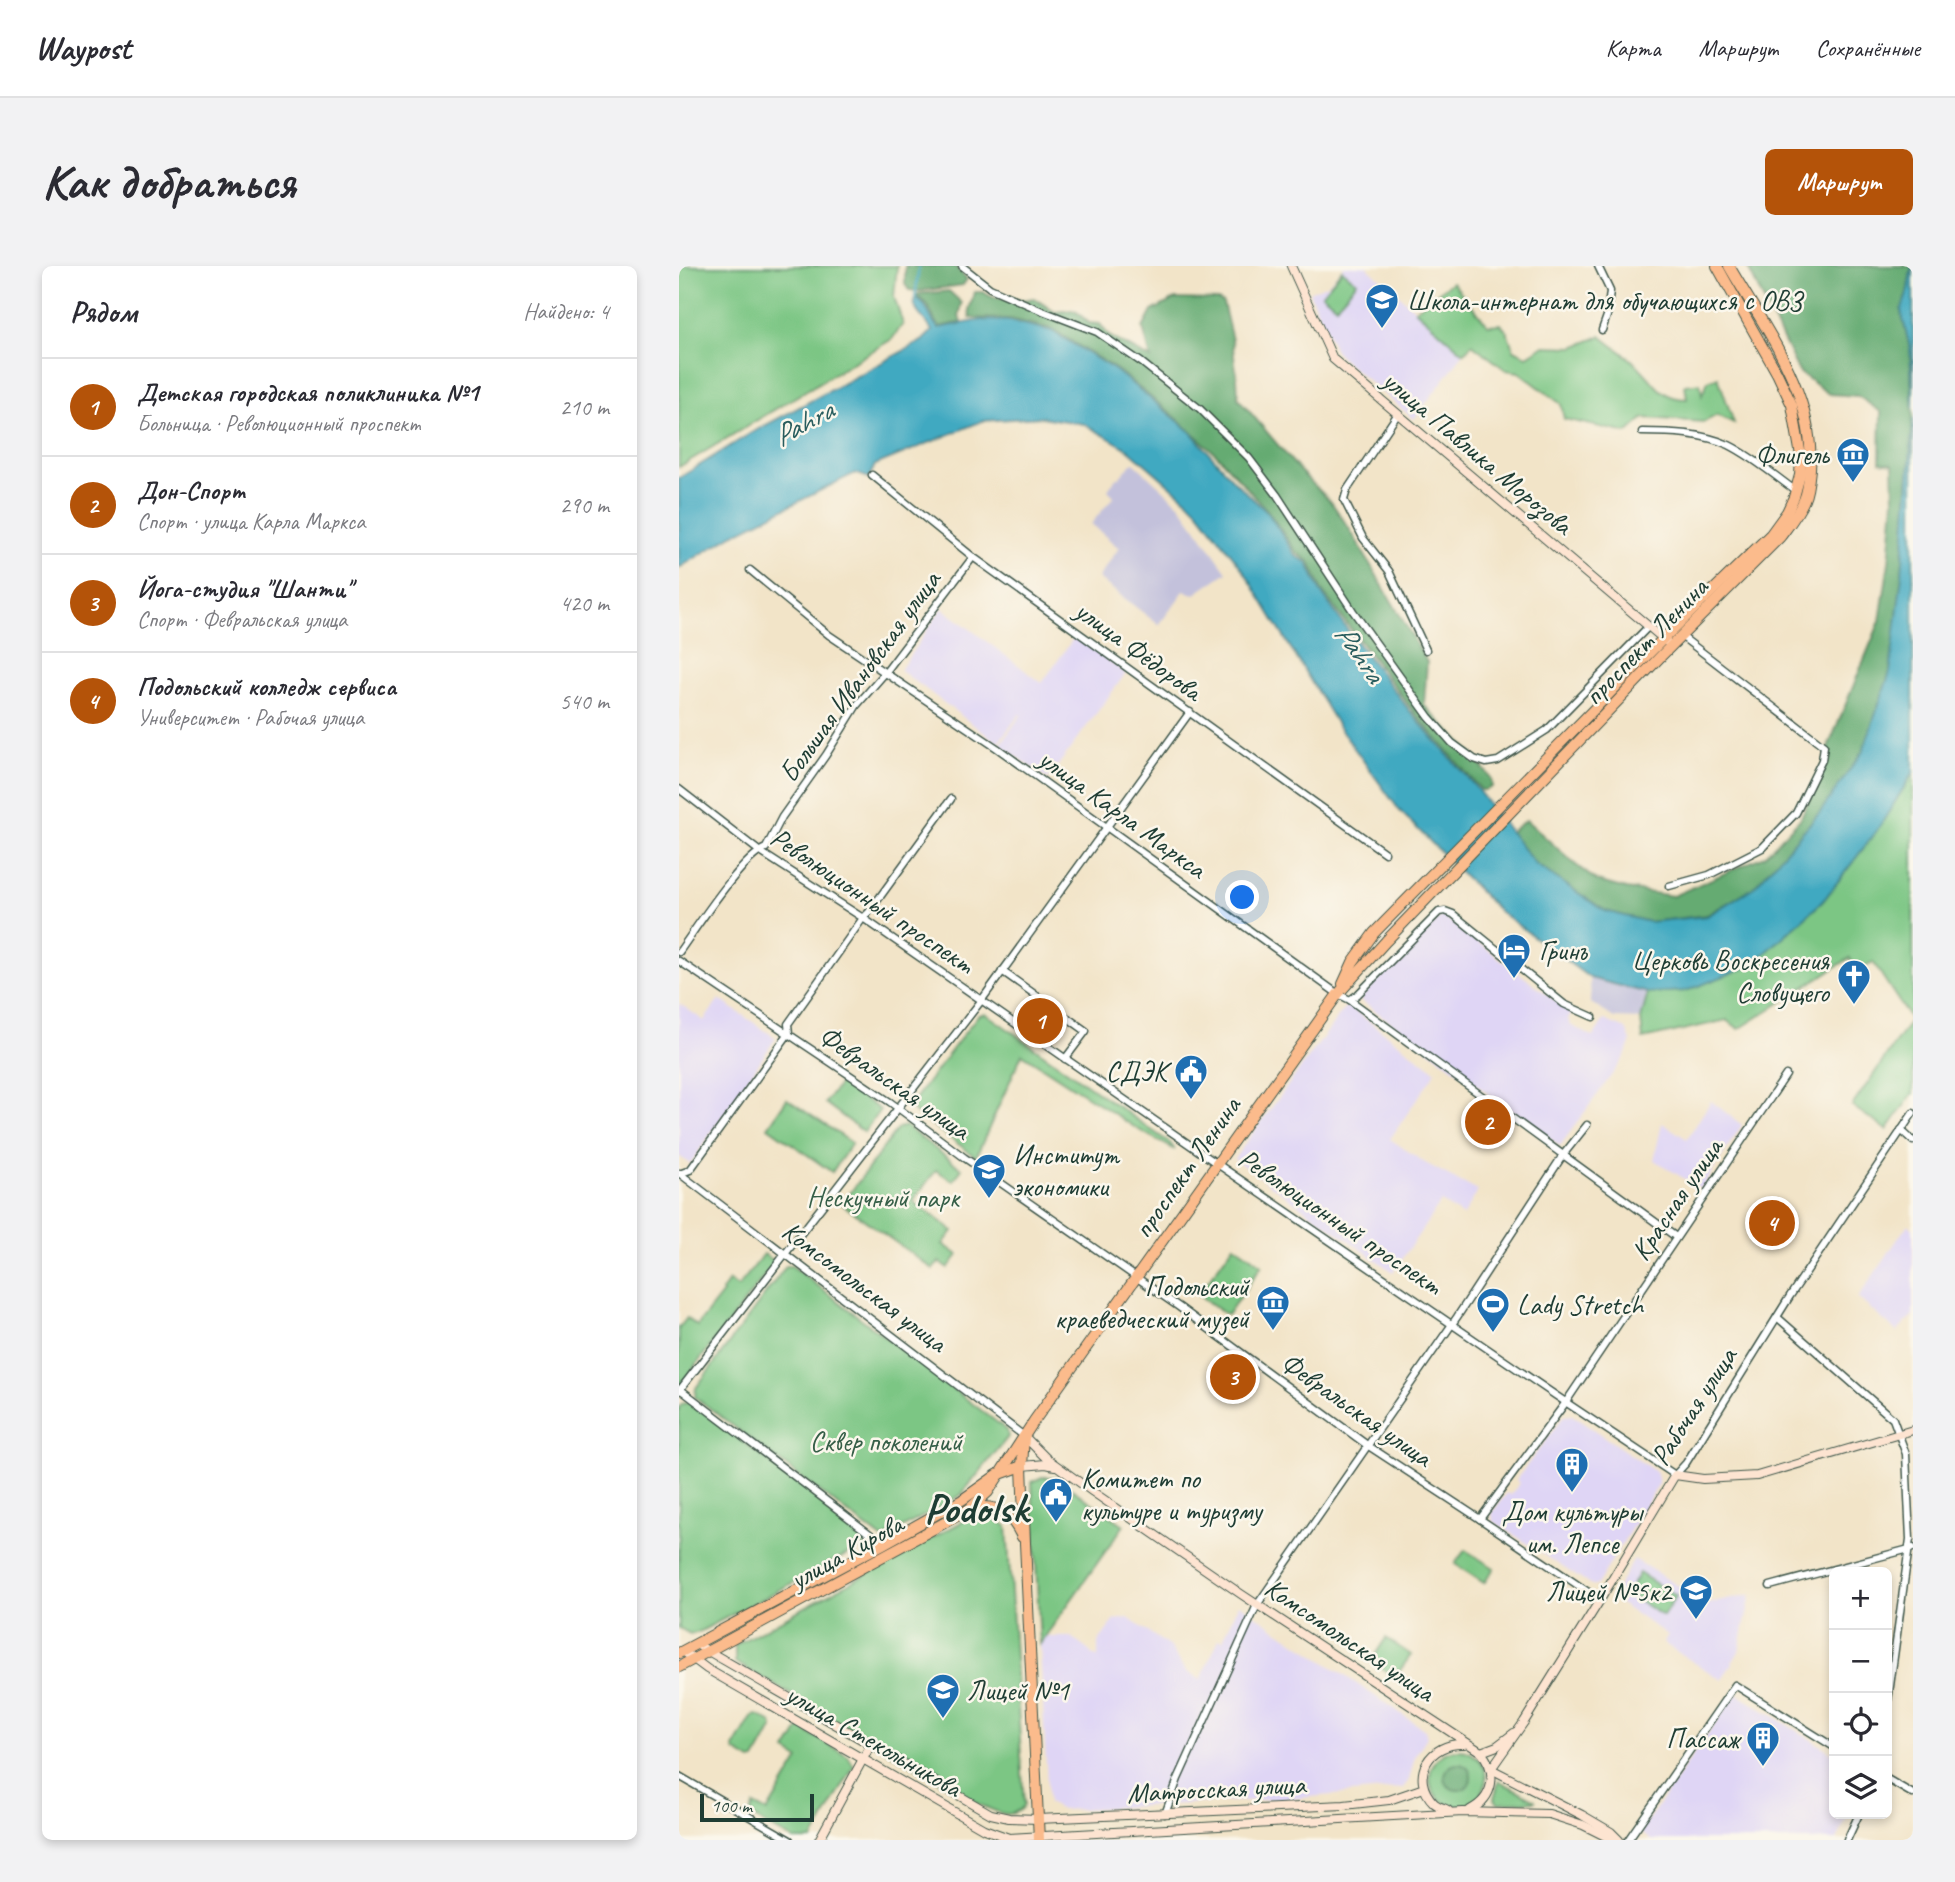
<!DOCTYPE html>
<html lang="ru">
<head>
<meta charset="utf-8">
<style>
  :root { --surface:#fff; --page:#f2f2f3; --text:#2b2b33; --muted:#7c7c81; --line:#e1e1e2; --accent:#b45309 }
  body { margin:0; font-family:Caveat,sans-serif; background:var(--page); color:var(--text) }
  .controls { position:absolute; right:21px; bottom:21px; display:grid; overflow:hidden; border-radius:10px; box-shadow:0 4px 10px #0003 }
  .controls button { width:63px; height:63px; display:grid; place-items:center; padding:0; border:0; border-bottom:2px solid var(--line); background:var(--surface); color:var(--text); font:35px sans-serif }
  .scale { position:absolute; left:21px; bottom:18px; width:114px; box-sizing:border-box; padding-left:7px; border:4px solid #1f3d34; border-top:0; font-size:19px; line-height:24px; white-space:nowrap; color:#1f3d34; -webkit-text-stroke:5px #fbf7ec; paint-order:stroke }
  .you { position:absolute; left:564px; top:632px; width:24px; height:24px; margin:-18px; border:5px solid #fff; border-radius:50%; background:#1a73e8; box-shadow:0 0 0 10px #1a73e833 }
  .badge { display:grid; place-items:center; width:46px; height:46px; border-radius:50%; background:var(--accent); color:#fff; font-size:23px; font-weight:700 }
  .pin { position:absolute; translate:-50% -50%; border:4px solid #fff; box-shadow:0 2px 7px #0006 }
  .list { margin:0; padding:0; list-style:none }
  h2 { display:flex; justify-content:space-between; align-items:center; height:91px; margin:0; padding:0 28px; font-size:30px }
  h2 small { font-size:23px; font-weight:400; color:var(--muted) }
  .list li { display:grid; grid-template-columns:46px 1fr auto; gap:21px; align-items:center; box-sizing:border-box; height:98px; padding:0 28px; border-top:2px solid var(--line) }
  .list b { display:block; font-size:26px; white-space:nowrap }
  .list p { margin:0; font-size:23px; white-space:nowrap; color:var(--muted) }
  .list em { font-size:23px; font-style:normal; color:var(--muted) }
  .icon { flex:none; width:38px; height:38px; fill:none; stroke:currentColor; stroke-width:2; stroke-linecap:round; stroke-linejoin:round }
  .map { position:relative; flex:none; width:1234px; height:1574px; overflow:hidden; border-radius:10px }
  header { display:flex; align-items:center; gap:42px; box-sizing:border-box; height:98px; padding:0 35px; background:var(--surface); border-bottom:2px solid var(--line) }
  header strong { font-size:33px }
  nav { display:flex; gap:38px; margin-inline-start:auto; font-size:24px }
  .intro { display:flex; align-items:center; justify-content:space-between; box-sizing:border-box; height:168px; padding:0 42px }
  h1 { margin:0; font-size:49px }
  .button { padding:18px 32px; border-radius:10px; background:var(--accent); color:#fff; font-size:24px; font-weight:700 }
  main { display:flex; gap:42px; padding:0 42px }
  aside { flex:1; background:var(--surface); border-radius:10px; box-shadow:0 4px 10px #0003 }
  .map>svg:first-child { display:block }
  .built { fill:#dfd5f5 }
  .industrial { fill:#c3c1db }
  .green { fill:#7cc684; stroke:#4e825c; stroke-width:2 }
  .forest { fill:#65ab72; stroke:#427453; stroke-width:2 }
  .water { fill:#41a9c1; stroke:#30737a; stroke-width:2 }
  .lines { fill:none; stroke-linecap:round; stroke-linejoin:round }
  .stream { stroke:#41a9c1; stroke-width:2.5 }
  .street-casing { stroke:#3f564a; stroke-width:9 }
  .secondary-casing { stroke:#3f564a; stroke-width:10 }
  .primary-casing { stroke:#3f564a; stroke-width:12 }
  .street { stroke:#fff; stroke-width:6 }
  .secondary { stroke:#fde4d1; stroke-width:8 }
  .primary { stroke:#fbbb8c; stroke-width:10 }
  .labels { text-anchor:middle; stroke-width:5; stroke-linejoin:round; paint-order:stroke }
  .poi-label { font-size:28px; fill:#1f3d34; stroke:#fbf7ec; text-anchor:start }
  .street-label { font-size:28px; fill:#1f3d34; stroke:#fbf7ec }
  .park-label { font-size:28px; fill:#365f48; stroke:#fbf7ec }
  .water-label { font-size:30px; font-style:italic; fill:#295d5e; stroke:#fbf7ec }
  .town-label { font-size:42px; font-weight:bold; fill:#1f3d34; stroke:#fbf7ec }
</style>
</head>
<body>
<header>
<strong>Waypost</strong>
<nav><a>Карта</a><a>Маршрут</a><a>Сохранённые</a></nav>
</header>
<div class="intro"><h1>Как добраться</h1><a class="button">Маршрут</a></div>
<main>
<aside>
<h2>Рядом<small>Найдено: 4</small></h2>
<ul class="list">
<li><span class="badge">1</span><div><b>Детская городская поликлиника №1</b><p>Больница · Революционный проспект</p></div><em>210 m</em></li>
<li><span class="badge">2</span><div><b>Дон-Спорт</b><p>Спорт · улица Карла Маркса</p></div><em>290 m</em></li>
<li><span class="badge">3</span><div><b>Йога-студия &quot;Шанти&quot;</b><p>Спорт · Февральская улица</p></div><em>420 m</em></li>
<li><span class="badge">4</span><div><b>Подольский колледж сервиса</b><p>Университет · Рабочая улица</p></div><em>540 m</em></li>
</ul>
</aside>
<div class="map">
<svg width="1234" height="1574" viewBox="0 0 1234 1574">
  <rect width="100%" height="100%" fill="#fbf7ec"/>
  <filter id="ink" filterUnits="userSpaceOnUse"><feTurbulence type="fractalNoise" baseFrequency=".0143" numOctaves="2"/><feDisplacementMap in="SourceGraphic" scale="14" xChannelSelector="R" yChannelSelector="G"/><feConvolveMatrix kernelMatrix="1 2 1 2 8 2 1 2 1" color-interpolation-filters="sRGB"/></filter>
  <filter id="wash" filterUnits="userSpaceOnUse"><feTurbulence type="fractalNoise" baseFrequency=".00686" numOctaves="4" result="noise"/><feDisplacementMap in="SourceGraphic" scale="28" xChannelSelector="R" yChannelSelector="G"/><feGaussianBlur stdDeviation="1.57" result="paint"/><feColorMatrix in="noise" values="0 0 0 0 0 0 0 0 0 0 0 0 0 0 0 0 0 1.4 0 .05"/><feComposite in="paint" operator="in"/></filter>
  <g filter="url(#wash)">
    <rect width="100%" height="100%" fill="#f2e4c8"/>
    <g class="built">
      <polygon points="665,0 687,0 785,87 735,153 668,97 656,84 630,26 649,18"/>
      <polygon points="263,342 363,417 396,370 447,407 369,513 321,479 342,449 341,448 319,477 221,404"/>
      <polygon points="763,649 893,747 889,753 891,759 914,771 925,754 947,763 952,775 945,792 881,880 680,733"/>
      <polygon points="40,733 97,772 11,898 0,890 0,737 25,755"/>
      <polygon points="668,739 757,805 711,873 746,897 799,925 784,950 762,936 714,1006 555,893"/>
      <polygon points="1032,835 1063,859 1022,923 975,894 983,857 1008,873"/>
      <polygon points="1229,958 1234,963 1234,1049 1218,1066 1179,1032"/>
      <polygon points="893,1149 977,1206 979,1212 979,1219 918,1319 911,1319 814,1255 813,1247 828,1227 832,1229 841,1217 837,1214 885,1150"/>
      <polygon points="955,1293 1029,1338 1072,1329 1060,1385 1043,1414 984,1377 989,1369 932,1332"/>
      <polygon points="560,1338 746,1464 748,1471 736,1490 730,1514 724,1522 621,1532 382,1544 369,1537 361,1378 366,1371 392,1371 419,1392 419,1377 435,1354 449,1352 491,1381 508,1406 522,1413 540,1373 544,1374"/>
      <polygon points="1057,1427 1155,1488 1155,1548 1170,1548 1158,1574 972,1574 961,1566"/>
    </g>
    <g class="industrial">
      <polygon points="454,196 501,239 548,306 516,328 505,325 480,359 419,312 440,282 412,258 435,230 429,224 437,212 440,212"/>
      <polygon points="911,712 969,727 962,753 935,752 912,737"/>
    </g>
    <g class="green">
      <polygon points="0,0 218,0 215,31 224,58 213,73 0,201"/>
      <polygon points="663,4 678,16 657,40 643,28"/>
      <path d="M773,16L809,59L822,58L828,66L835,84L848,90L864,80L895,81L922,70C933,80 947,88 958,99C976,115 979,132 1008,133L1006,119L1021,117L1023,129L1029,115L1039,111L1055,157L1038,149L1025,156L965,152L948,167L885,153L882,138L840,106L827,104L793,78L785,87L736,44Z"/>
      <polygon points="1234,507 1234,827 1208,864 1173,840 1232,754 1194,696 1179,705 1171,692 1060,763 1048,754 964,773 962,753 969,727 1007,725 1073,699 1144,635 1199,563"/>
      <polygon points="306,747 491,877 496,884 460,864 343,788 297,891 234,845 233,837 299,749"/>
      <polygon points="162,816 201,844 185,866 146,837"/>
      <polygon points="108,833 173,877 153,906 89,861"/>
      <polygon points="226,860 283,903 274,915 257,904 234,935 274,965 264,978 279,989 269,1002 260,996 254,1003 163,938 219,862"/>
      <polygon points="555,979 583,999 548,1049 519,1029"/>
      <polygon points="85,988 96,996 0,1121 0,1062 8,1052 18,1060 44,1027 43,1025 50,1015 59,1021"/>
      <polygon points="107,1000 113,1000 328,1164 329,1171 282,1229 203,1273 16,1131 17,1122"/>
      <polygon points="11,1136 174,1259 187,1275 186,1279 18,1367 11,1368 0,1362 0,1142 3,1138"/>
      <polygon points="363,1211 375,1211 445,1259 361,1378 353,1216"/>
      <path d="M303,1245L328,1260L345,1539C331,1556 319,1545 301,1539L56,1396V1379Z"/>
      <polygon points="786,1284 815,1302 805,1317 776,1298"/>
      <polygon points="960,1307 997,1330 984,1350 948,1327"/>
      <polygon points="707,1372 732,1389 716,1411 692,1395"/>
      <polygon points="79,1449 93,1457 94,1461 76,1494 72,1495 56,1485 55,1482 74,1450"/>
      <polygon points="121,1462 169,1490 175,1500 133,1574 115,1574 70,1549 75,1539 88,1546 120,1493 107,1485"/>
      <circle cx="779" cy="1512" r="28"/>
      <polygon points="820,1515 855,1533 856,1535 819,1537 815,1532"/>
    </g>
    <g class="forest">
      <polygon points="226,0 276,0 288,13 284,19 241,25 230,24 226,18"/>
      <polygon points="1068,0 1233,0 1228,28 1222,45 1231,82 1234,149 1223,309 1211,406 1184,485 1142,545 1075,621 1028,649 970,656 927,645 856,598 831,566 847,554 897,599 918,615 947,623 994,630 1085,590 1121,553 1146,501 1150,479 1201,355 1210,296 1215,234 1214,198 1201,196 1202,146 1179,130 1150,128 1120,106"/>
      <path d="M270,25L283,37L280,51L283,56L260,61C252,52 252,37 238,31L239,28Z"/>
      <polygon points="296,26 304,26 313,31 343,34 355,32 376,46 393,44 398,46 410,57 421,58 430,70 472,93 464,62 473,45 496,33 539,34 544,37 553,74 558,112 559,132 621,205 652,236 670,262 748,396 745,439 789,484 812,512 813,521 807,524 802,524 739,451 643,325 631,296 618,287 589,245 538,189 494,149 438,104 373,63 331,53 291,52 290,43"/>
      <circle cx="779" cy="1511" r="13"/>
    </g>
    <g class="water">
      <polygon points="1233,0 1234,0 1234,142 1231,82 1222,45 1228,28"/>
      <path d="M236,32C251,38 249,54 260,62L302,54L331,55L373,65L437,105L509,163L556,216L589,247L617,290L629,297L641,325L673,370L735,450L794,518L856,598L926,645L970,656L1028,650L1075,621L1142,545L1184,485L1211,406L1223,309L1234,153V507L1199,563L1144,635L1073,699L1007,725L969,727L911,712L820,645L721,545L659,460L565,305L516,241L449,183L405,158L362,151L303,155L196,199L190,212L176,207L53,269L0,302V212L72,167L243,75L253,65C248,53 232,46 236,32Z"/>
    </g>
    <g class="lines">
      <polyline class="stream" points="236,32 240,0"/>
    </g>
  </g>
  <g filter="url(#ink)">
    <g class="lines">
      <defs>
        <g id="street">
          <polyline points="283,0 311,22 361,44 418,66 462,96 521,143 570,192 598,229 674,345 750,451 773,477 795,493 807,497 819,495 868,464 970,360"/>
          <polyline points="919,0 931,25 928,50 923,64"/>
          <polyline points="718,149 668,224 665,234 684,272 710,305 747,384"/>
          <path d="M963,166C992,166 1023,167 1050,179C1074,191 1095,209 1117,225"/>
          <polyline points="193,209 294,291 706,587"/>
          <polyline points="71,304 150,369 318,482 659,728 671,734 997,971"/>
          <polyline points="0,523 80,585 184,652 537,897 876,1129 996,1209 1007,1197 1111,1030 1234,847"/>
          <polyline points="990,620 1030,609 1083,582 1117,547 1143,494 1145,480 1002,370"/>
          <path d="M0,686C18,661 62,592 87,582L103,551L147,489L178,439L206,407L294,291"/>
          <polyline points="0,695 211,836 286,892 500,1041 688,1179 801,1253 921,1334"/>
          <polyline points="323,705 407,765 386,793"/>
          <polyline points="671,734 679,728 760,646 766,645 774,648 885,738 914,751"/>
          <polyline points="1222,864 1234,875"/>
          <polyline points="0,907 345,1170"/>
          <polyline points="0,908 11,904 110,767 109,758 184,652 190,646 272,533"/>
          <polyline points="1098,1051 1214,1153 1227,1188 1231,1273 1208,1442"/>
          <polyline points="1,1123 204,1278"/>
          <polyline points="0,1125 302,735 511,446"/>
          <polyline points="801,1253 887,1136 1107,809"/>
          <polyline points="1091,1320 1234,1282"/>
          <polyline points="0,1510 111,1574"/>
          <polyline points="1208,1513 1234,1528"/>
          <polyline points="486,1548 499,1513 578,1339 778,1051 884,889 908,859"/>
          <polyline points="949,1574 1056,1419 1155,1481"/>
          <polyline points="1168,1574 1180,1548"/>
        </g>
        <g id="secondary">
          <polyline points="612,0 654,93 988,376"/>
          <path d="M345,1170L367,1192L414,1226L562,1328L802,1486C819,1506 815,1532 791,1544"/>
          <polyline points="343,1200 367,1198 376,1200"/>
          <polyline points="17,1378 312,1548 330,1552 359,1553 665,1539 710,1534 745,1522"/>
          <polyline points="4,1385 28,1403 305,1563 330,1572 784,1546 870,1548 904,1559 934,1574"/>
          <polyline points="802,1486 818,1480 835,1467"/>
          <polyline points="812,1503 845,1456 921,1334 996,1209 1024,1213 1078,1210 1234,1164"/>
          <polyline points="812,1503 903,1549 932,1566 940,1574"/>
          <path d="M769,1544C765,1542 758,1540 755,1537C729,1511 751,1476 785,1478"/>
          <polyline points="140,1574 191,1480"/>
        </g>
        <g id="primary">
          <polyline points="664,718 674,696 695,667 984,373 1092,268 1108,246 1115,231 1121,209 1122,190 1113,139 1098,107 1038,0"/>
          <polyline points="345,1171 343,1200 346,1277 360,1574"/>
          <path d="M292,1243C318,1236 333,1249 343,1271"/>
          <polyline points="0,1387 204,1278 283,1234 318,1209 343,1200"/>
          <path d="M0,1401L289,1244L309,1226L355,1155L659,728L707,675L982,390L1101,271C1110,259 1119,248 1125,234C1129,225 1130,213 1131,203C1137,128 1085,61 1050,0"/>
        </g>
      </defs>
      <use href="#street" class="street-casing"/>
      <use href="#secondary" class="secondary-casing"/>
      <use href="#primary" class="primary-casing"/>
      <use href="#street" class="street"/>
      <use href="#secondary" class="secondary"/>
      <use href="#primary" class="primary"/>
    </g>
  </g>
  <defs>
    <symbol id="school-pin" viewBox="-11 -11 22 30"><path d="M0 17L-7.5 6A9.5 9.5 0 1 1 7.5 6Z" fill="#1f6fb2" stroke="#fbf7ec"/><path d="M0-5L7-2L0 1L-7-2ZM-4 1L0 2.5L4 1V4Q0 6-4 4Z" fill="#fff"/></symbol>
    <symbol id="museum-pin" viewBox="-11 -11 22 30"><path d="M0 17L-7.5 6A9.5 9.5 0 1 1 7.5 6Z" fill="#1f6fb2" stroke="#fbf7ec"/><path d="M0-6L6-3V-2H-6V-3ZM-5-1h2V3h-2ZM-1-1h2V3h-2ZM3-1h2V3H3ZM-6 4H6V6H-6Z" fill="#fff"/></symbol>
    <symbol id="hotel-pin" viewBox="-11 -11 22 30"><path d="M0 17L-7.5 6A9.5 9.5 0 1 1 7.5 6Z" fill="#1f6fb2" stroke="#fbf7ec"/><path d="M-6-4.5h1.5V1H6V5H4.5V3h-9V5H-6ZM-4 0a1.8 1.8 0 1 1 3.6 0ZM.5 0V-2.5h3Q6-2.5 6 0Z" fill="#fff"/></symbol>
    <symbol id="church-pin" viewBox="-11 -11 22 30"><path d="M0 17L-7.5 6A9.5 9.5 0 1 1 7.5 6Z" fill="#1f6fb2" stroke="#fbf7ec"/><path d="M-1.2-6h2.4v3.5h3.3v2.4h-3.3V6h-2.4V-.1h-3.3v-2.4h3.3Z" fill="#fff"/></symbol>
    <symbol id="civic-pin" viewBox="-11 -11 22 30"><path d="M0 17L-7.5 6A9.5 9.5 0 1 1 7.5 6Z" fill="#1f6fb2" stroke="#fbf7ec"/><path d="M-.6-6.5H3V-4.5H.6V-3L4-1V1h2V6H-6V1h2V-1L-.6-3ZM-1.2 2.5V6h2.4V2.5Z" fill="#fff"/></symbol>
    <symbol id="university-pin" viewBox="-11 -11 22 30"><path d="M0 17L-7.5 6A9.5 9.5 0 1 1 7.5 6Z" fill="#1f6fb2" stroke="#fbf7ec"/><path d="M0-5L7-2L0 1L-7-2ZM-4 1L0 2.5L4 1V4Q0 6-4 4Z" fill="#fff"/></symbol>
    <symbol id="stadium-pin" viewBox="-11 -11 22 30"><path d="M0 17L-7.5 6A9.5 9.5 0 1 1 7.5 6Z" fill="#1f6fb2" stroke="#fbf7ec"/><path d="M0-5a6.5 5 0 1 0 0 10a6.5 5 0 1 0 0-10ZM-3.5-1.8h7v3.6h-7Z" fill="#fff"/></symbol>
    <symbol id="building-pin" viewBox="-11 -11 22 30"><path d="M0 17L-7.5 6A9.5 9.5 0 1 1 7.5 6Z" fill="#1f6fb2" stroke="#fbf7ec"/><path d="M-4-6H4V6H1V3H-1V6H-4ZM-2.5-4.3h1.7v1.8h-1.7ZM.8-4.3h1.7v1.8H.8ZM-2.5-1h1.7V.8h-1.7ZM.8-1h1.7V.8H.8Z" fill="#fff"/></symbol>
  </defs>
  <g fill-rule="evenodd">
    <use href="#school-pin" x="684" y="15" width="38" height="52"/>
    <use href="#museum-pin" x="1155" y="169" width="38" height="52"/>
    <use href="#hotel-pin" x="816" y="665" width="38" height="52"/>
    <use href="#church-pin" x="1156" y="691" width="38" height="52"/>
    <use href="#civic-pin" x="493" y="786" width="38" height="52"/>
    <use href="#university-pin" x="291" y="885" width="38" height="52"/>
    <use href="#museum-pin" x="575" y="1017" width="38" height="52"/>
    <use href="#stadium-pin" x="795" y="1019" width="38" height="52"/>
    <use href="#building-pin" x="874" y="1179" width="38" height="52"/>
    <use href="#civic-pin" x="358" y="1209" width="38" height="52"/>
    <use href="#school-pin" x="998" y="1306" width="38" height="52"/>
    <use href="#school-pin" x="245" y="1405" width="38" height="52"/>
    <use href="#building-pin" x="1065" y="1453" width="38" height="52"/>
  </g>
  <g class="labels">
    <g class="poi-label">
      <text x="728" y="44">Школа-интернат для обучающихся с ОВЗ</text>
      <text x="1150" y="198" text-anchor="end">Флигель</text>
      <text x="860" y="694">Гринъ</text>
      <text x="1150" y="704" text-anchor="end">Церковь Воскресения<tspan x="1150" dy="32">Словущего</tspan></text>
      <text x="488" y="815" text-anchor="end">СДЭК</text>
      <text x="334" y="898">Институт<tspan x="334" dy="32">экономики</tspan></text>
      <text x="570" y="1030" text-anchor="end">Подольский<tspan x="570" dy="32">краеведческий музей</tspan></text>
      <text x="838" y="1048">Lady Stretch</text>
      <text x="402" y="1222">Комитет по<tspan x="402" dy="32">культуре и туризму</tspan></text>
      <text x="893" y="1255" text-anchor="middle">Дом культуры<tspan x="893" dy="32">им. Лепсе</tspan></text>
      <text x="992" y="1335" text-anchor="end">Лицей №5к2</text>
      <text x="288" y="1434">Лицeй №1</text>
      <text x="1060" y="1482" text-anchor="end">Пассаж</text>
    </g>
    <g class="street-label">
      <text transform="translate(799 186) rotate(40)" y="10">улица Павлика Морозова</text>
      <text transform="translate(966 375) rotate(-46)" y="10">проспект Ленина</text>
      <text transform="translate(460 384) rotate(36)" y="10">улица Фёдорова</text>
      <text transform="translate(180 410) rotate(-54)" y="10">Большая Ивановская улица</text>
      <text transform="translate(444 547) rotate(36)" y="10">улица Карла Маркса</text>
      <text transform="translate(194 634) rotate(34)" y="10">Революционный проспект</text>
      <text transform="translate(216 816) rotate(35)" y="10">Февральская улица</text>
      <text transform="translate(507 901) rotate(-55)" y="10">проспект Ленина</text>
      <text transform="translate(997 933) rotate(-56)" y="10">Красная улица</text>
      <text transform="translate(662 955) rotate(34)" y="10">Революционный проспект</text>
      <text transform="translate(186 1020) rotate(37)" y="10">Комсомольская улица</text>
      <text transform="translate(1014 1140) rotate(-57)" y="10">Рабочая улица</text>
      <text transform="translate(678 1143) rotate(35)" y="10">Февральская улица</text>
      <text transform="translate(167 1285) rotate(-29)" y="10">улица Кирова</text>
      <text transform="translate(671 1373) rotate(34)" y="10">Комсомольская улица</text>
      <text transform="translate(195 1474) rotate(30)" y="10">улица Стекольникова</text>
      <text transform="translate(537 1522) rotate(-3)" y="10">Матросская улица</text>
    </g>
    <g class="park-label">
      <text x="204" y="941">Нескучный парк</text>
      <text x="207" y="1185">Сквер поколений</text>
    </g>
    <g class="water-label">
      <text transform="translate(124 157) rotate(-29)" y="10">Pahra</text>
      <text transform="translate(681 387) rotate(55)" y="10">Pahra</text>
    </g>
    <g class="town-label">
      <text x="297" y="1256">Podolsk</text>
    </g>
  </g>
</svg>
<div class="controls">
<button>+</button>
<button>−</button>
<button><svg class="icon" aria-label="locate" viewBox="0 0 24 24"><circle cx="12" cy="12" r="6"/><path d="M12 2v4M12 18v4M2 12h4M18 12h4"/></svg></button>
<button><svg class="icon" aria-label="layers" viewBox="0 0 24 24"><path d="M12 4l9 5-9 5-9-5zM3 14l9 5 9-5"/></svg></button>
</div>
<div class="scale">100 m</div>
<div class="you"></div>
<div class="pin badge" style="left:361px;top:755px">1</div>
<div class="pin badge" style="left:809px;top:856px">2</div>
<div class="pin badge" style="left:554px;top:1111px">3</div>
<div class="pin badge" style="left:1093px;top:957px">4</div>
</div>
</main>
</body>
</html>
